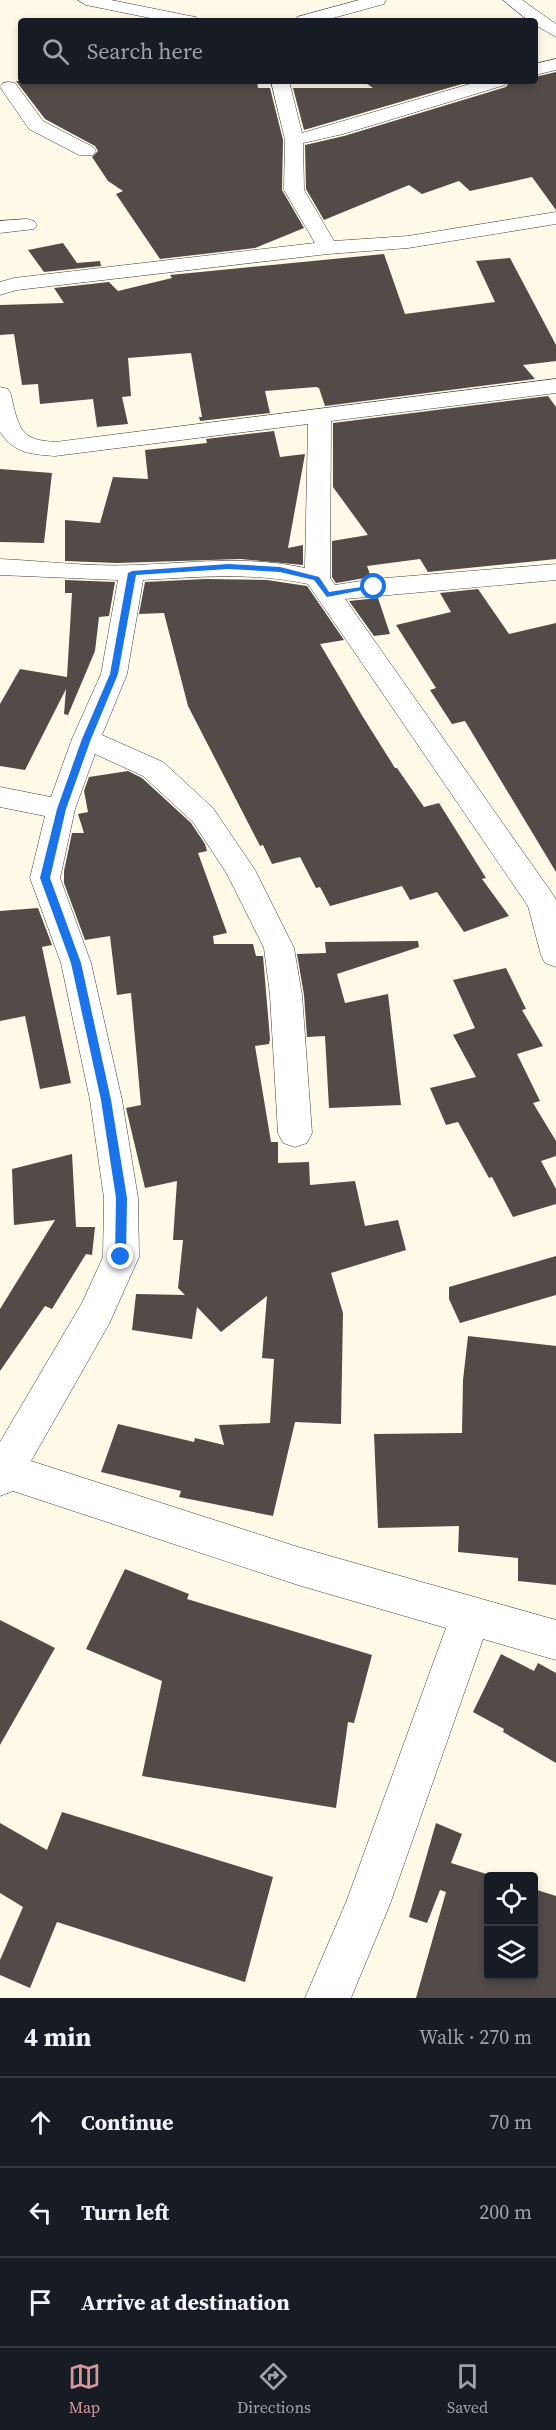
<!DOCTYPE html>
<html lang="en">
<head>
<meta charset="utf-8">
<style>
  :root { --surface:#171b24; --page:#20242c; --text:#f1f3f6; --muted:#9ea1a6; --line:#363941; --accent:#d6979c }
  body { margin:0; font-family:"Source Serif 4",serif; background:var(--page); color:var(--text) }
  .controls { position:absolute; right:18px; bottom:18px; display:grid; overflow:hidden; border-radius:6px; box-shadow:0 3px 9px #0003 }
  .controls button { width:54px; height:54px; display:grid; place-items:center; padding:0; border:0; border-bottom:2px solid var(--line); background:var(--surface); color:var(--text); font:30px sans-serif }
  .stop { position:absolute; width:18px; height:18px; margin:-14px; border:4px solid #1a73e8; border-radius:50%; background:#fff }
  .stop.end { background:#1a73e8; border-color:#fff; box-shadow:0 2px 6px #0008 }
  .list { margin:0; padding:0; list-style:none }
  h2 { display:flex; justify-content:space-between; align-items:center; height:78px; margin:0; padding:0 24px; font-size:26px }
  h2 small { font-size:20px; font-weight:400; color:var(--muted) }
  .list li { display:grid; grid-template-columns:39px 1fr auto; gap:18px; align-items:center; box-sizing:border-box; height:90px; padding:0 24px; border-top:2px solid var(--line) }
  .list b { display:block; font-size:22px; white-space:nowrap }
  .list em { font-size:20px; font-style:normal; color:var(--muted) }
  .icon { flex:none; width:33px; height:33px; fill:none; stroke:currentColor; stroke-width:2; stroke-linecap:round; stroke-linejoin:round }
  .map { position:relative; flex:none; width:556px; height:1998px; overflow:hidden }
  .search { position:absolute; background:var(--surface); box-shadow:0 3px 9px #0003; left:18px; right:18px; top:18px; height:66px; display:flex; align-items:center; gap:15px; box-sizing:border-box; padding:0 21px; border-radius:6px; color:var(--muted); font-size:22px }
  .sheet { height:348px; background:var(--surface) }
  nav { display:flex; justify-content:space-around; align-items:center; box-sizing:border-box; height:84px; border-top:2px solid var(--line); background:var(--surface); font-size:16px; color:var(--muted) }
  nav a { display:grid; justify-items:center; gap:3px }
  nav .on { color:var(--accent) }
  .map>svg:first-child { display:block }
  .building { fill:#524b47 }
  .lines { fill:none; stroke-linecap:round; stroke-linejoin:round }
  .street-casing { stroke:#3d3d3d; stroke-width:1 }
  .street { fill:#fff; fill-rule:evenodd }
  .route { fill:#1a73e8 }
</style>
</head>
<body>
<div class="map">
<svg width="556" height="1998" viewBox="0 0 556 1998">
  <rect width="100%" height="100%" fill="#fffae8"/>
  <g class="building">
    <polygon points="556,72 556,210 532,177 470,191 459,181 422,194 409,185 324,220 306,189 305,145 344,136 506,87 510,81 535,81 535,77"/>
    <polygon points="16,81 257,81 258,88 270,88 283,140 282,190 304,228 255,248 160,259 116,194 123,191 108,181 92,157 98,151 95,146 45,119"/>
    <polygon points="363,81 472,81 304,130 293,88 373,88"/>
    <polygon points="63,243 77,263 100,261 101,266 44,272 28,250"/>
    <polygon points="384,254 405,314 495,302 476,261 510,258 556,345 556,361 523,365 535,379 325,406 319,388 316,387 265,391 270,413 200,421 199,417 202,417 191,353 128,358 131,396 122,397 128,424 97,427 93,399 40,404 38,384 22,385 14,334 0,335 0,305 64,303 54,288 109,282 118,291 172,278 170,275"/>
    <polygon points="548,396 556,407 556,559 428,572 420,559 367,566 371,577 336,583 332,577 332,541 368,535 333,487 333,423"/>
    <polygon points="274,431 280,457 305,454 288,548 303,545 303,565 241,559 117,563 65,561 65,520 100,523 113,477 148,479 145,450 207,443 206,439"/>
    <polygon points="0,469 52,473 44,543 0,542"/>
    <polygon points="205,579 267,580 307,586 344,640 320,644 363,717 395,768 397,768 424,807 439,803 486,878 482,879 509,916 464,932 437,892 410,900 402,886 330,906 320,887 316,888 300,857 272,864 263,845 260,846 188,706 164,613 139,614 145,582"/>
    <polygon points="65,580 115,582 109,616 99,617 95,651 68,715 64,714 66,689 25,770 0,766 0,704 20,669 67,677 72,593 65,593"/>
    <polygon points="478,589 509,634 556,623 556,872 465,721 452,724 430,690 436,688 396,625 451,612 440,593"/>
    <polygon points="378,598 390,634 374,636 349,601"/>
    <polygon points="128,771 142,778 191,823 205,844 207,851 198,853 227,933 213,936 214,944 253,944 256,956 263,956 270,1039 269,1044 255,1046 271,1142 278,1142 278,1163 309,1162 310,1185 355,1181 365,1226 398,1220 406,1250 331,1273 343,1313 341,1424 295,1422 273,1516 179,1497 181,1491 101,1472 118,1424 194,1442 195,1438 224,1445 219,1425 270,1423 274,1359 262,1358 267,1296 221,1332 197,1307 192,1339 132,1330 136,1294 185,1295 178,1288 183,1240 173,1240 177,1181 145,1188 126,1108 141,1105 131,993 117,995 110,936 85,940 64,883 64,871 72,833 84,833 78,814 88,812 84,791 89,777"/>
    <polygon points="38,908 52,945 42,947 71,1083 40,1089 25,1016 0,1021 0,911"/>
    <polygon points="418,941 419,947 337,974 345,1003 388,994 401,1105 329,1108 325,1036 307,1037 304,995 297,954 326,953 325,942"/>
    <polygon points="506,968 526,1009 522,1010 543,1046 517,1054 540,1101 533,1103 556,1141 556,1156 541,1161 556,1189 556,1204 513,1217 492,1177 489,1178 458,1122 446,1125 430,1088 476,1077 453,1035 475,1028 453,980"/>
    <polygon points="72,1154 76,1227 95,1227 92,1255 86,1254 52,1309 45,1306 0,1371 0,1309 55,1220 14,1225 12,1169"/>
    <polygon points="556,1256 556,1295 460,1323 449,1299 449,1287"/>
    <polygon points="468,1336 556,1346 556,1585 518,1581 518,1558 458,1552 459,1526 378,1528 374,1434 462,1433 463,1380"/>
    <polygon points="125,1569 189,1594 187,1599 372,1655 354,1723 348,1722 336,1808 142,1776 162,1681 86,1649"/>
    <polygon points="0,1620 55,1648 0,1745"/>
    <polygon points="501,1654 534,1671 538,1663 556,1673 556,1763 503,1732 504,1729 473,1712"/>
    <polygon points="62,1812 273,1877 245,1982 57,1922 30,1988 0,1975 0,1960 23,1907 0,1893 0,1823 47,1850"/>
    <polygon points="436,1823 462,1834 451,1863 493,1876 489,1876 489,1976 534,1976 534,1889 556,1896 556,1998 416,1998 446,1892 440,1890 427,1923 409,1917"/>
  </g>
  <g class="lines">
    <defs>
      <g id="street">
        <polygon points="78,0 111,0 190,16 196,17 199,21 165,21 86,5"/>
        <polygon points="359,0 386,0 384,4 322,21 294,21 297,17"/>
        <polygon points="503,0 522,0 556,24 556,37 535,25 535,21 529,21"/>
        <polygon points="556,59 556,70 535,75 535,64"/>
        <polygon points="271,81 289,81 302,133 480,81 508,81 505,85 343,134 303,143 304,190 334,241 408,236 556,212 556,224 408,248 328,254 17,290 0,295 0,282 14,278 315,243 284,190 285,140"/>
        <polygon points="9,82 15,83 43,121 93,147 96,151 93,155 79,155 29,129 0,87 3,83"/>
        <polygon points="27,219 34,221 37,225 34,229 0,233 0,221"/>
        <path d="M556,379V393L331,421L330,578L335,585L374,579L556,564V580L345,599L554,896L556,900V967L545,963L541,955L528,906L308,584C253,572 199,577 143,580L127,674L102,735L163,762L213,808L255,870L294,948L302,995L312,1133L307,1143L295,1147L283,1143L278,1133L270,995L264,948L227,874L193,822L143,776L95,754L75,809L60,878L91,963L122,1100L138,1198L139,1257L109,1324L31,1461L298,1547L556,1620V1660L483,1639L390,1904L351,1998H305L347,1900L446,1628L298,1585L13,1491L0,1496V1442L82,1303L103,1257L104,1198L90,1100L61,963L30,878L45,816L0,807V787L51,797L72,739L101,674L118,580L0,575V559C44,561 90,567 134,565C192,563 247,555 305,568L308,424L55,456C31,454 15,454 0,432V387L8,389C12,395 12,401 14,408C21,436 28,440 55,442Z"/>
      </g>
    </defs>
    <use href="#street" class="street-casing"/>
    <use href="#street" class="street"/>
  </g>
  <polygon class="route" points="228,564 280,567 319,577 329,592 374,585 378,587 327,597 314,580 280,572 228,569 136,575 118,674 91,739 66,809 50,878 81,963 111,1100 127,1198 126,1257 121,1262 115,1257 116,1198 101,1100 71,963 40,878 57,809 82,739 110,674 128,573 132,571"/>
</svg>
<div class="controls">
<button><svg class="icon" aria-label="locate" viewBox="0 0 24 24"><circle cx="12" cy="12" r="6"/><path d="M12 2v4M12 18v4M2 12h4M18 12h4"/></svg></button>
<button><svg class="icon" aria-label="layers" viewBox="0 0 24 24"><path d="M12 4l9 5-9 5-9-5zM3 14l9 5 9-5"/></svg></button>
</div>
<div class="stop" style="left:374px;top:587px"></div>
<div class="stop end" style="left:121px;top:1257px"></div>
<div class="search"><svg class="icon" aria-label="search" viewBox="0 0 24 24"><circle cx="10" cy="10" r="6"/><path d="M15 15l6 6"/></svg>Search here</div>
</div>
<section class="sheet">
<h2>4 min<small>Walk · 270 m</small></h2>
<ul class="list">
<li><svg class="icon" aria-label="ahead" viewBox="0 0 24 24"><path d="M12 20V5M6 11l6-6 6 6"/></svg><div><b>Continue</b></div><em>70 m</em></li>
<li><svg class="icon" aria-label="left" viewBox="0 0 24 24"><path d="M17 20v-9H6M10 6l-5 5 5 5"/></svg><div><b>Turn left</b></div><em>200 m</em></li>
<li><svg class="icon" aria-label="arrive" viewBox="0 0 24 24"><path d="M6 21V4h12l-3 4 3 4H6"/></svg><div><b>Arrive at destination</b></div></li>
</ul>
</section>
<nav>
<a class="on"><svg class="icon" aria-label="map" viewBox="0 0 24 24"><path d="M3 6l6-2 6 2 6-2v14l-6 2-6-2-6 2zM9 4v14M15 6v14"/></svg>Map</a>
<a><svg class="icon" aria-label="directions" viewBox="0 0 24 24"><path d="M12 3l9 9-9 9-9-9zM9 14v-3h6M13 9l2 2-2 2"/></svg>Directions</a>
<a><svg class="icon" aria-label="saved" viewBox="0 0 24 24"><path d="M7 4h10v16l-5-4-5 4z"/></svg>Saved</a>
</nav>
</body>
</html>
